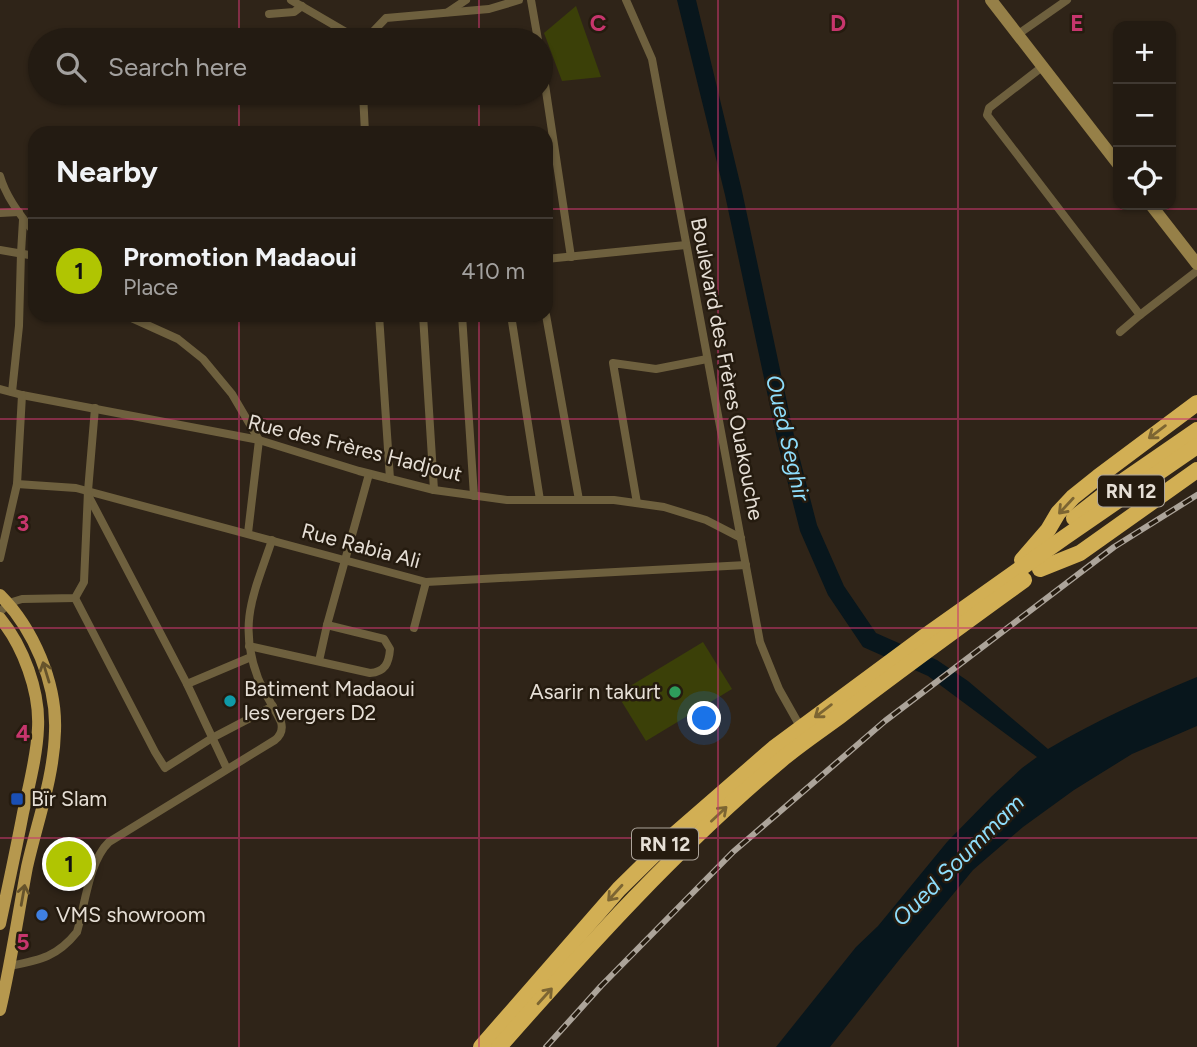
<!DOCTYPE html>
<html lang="en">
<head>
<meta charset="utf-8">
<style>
  :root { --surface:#231b12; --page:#2b241b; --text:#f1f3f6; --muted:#a3a19f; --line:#403932; --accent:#b0c502 }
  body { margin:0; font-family:Figtree,sans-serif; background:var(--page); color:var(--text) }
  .controls { position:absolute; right:21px; top:21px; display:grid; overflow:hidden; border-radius:14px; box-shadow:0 2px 5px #0004 }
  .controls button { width:63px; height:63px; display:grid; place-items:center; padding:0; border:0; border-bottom:2px solid var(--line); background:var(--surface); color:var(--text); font:35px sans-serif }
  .you { position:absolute; left:705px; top:719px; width:24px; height:24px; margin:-18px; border:5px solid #fff; border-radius:50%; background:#1a73e8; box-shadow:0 0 0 10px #1a73e833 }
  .badge { display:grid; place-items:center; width:46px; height:46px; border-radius:50%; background:var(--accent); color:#111; font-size:23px; font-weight:700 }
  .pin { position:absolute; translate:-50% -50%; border:4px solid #fff; box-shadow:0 2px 7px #0006 }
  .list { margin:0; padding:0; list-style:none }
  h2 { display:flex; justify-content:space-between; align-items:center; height:91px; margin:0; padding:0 28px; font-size:30px }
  h2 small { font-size:23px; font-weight:400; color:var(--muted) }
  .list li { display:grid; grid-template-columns:46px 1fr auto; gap:21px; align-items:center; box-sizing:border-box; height:105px; padding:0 28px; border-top:2px solid var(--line) }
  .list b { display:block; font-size:26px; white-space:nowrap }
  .list p { margin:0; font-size:23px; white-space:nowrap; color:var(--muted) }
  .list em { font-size:23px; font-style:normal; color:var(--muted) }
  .icon { flex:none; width:38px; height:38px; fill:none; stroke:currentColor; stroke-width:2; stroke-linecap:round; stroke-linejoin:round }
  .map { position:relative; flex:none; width:1197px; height:1047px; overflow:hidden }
  .search { position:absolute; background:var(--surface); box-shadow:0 2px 5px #0004; left:28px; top:28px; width:525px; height:77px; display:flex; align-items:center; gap:18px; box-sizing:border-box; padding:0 24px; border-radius:38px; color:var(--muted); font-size:26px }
  .panel { position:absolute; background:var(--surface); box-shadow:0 2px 5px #0004; left:28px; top:126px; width:525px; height:196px; border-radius:21px }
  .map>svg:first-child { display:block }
  .green { fill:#3b4008 }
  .water { fill:#08161c }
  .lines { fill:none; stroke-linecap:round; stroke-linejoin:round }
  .street { stroke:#6e603e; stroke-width:8 }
  .secondary { stroke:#968048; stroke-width:12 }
  .primary { stroke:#b6984e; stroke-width:12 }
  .highway { stroke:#d2af54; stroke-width:16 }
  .rail-casing { stroke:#aca49a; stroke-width:6 }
  .rail { stroke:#251b0f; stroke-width:3.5; stroke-dasharray:10; stroke-linecap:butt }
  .oneway { stroke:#7c6532 }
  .oneway2 { stroke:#66532b }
  .grid { fill:none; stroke:#c7366d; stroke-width:2; stroke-opacity:0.55 }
  .leisure-dot { fill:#2e9e5b; stroke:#251b0f; stroke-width:2.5 }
  .culture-dot { fill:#0f9aa8; stroke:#251b0f; stroke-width:2.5 }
  .transit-dot { fill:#1a4fb4; stroke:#251b0f; stroke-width:2.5 }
  .shop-dot { fill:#3f7fe0; stroke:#251b0f; stroke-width:2.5 }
  .labels { text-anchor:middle; stroke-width:5; stroke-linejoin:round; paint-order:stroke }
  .shield { fill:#251b0f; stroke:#aca49a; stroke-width:2 }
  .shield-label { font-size:19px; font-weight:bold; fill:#e6dfd6 }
  .street-label { font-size:21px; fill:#e6dfd6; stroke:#251b0f }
  .poi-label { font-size:21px; fill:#e6dfd6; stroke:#251b0f; text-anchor:start }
  .water-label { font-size:23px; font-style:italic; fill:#8eddfb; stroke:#251b0f }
  .grid-label { font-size:23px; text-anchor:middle; font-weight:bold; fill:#c7366d; stroke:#251b0f; stroke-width:5; stroke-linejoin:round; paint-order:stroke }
</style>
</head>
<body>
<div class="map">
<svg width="1197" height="1047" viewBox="0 0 1197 1047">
  <rect width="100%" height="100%" fill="#2f2418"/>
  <g class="green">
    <polygon points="576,6 601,77 562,81 544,33"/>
    <polygon points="703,642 732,689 646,741 617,694"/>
  </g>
  <path class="water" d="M677,0H696L742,191L795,440L817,525L844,586L876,633L937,660L968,681L1048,749C1095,721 1146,698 1197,677V726L1132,754L1074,790L1023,827L973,870L903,955L830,1047H776L856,947L878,926L947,842L992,796L1022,768L1037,757L928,676L863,647L828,595L800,531L778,444L725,195Z"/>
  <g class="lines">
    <g class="street">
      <polyline points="291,0 351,35 355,40"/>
      <polyline points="531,0 538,40"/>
      <polyline points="626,0 652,59 760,642 779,689 801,728"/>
      <polyline points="448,12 466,0"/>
      <polyline points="269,14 294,12 302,6"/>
      <polyline points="1017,35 1067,0"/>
      <polyline points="365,40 386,18 489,9 519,0"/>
      <polyline points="541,58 571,257"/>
      <polyline points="1042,67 989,108 987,115 1140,315 1120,332"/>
      <polyline points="363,93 365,133"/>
      <path d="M0,176C6,197 21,217 35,233"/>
      <polyline points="0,213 19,212"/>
      <polyline points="0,250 35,256"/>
      <polyline points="546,259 686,245"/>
      <polyline points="125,315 178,339 203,359 232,394 259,440 248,533"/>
      <polyline points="379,315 390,479"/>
      <polyline points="423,315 434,490"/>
      <polyline points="462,315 474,496"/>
      <polyline points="511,315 540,500"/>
      <polyline points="546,315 579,500"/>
      <polyline points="1140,315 1197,271"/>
      <polyline points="0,389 22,395 259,440 359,471 434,490 507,500 614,500 664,507 706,520 741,538"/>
      <polyline points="12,392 19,326 21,253 23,220"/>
      <polyline points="17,484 76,488 426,582 746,565"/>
      <polyline points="88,495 187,684 227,769"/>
      <polyline points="637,503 613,363 656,369 707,359"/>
      <polyline points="0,558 17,484 22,395"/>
      <polyline points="75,598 155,752 165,768 212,738 273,706"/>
      <polyline points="0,612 9,603 22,599 75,598 84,582 88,491 95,408"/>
      <polyline points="414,628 426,582"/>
      <path d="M249,646L370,673C385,672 389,663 390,649L384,639L327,625"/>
      <polyline points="319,661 327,625 369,474"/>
      <polyline points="187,684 251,657"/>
      <path d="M10,966C40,960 57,957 77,932C85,905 89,861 109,842L275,740C281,735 283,729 281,722C274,707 264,693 258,678C237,623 255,591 272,540"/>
    </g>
    <g class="secondary">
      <polyline points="991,0 1118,164"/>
      <polyline points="1151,205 1197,264"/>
    </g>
    <g class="primary">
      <path d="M0,595C33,628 57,683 55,731C54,777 37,822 27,867C18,915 11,963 0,1010"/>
      <path d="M0,618C23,646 40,691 38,728C37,756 29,785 23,813C16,850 8,887 0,924"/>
    </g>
    <g class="highway">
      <polyline points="1074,518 1110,490 1197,430"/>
      <polyline points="1022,560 1048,530 1058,513 1073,497 1098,477 1197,403"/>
      <polyline points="1040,569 1080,553 1197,470"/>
      <polyline points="481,1047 619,889 675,834 774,748 924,637 1065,537 1197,446"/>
      <path d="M499,1047C588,946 678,846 781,760C800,744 821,730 840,716C901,669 962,625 1024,580"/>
    </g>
    <defs>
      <polyline id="rail" points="546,1047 601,986 733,852 885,721 1114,547 1197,495"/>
    </defs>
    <use href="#rail" class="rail-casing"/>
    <use href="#rail" class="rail"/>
  </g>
  <defs><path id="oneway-shaft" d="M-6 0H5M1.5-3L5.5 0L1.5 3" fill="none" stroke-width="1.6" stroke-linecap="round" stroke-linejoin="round" transform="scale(1.75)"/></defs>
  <g class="oneway">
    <use href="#oneway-shaft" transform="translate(1157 432) rotate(143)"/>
    <use href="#oneway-shaft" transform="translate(1066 506) rotate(133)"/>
    <use href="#oneway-shaft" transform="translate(823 711) rotate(143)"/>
    <use href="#oneway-shaft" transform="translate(719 814) rotate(-43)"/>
    <use href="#oneway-shaft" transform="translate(615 893) rotate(132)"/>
    <use href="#oneway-shaft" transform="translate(545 996) rotate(-48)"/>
  </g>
  <g class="oneway2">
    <use href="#oneway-shaft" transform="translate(46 672) rotate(-107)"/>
    <use href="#oneway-shaft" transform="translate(23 895) rotate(-80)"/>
  </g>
  <path class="grid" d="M239,0V40M479,0V40M718,0V1047M958,0V1047M239,93V133M479,93V133M0,209H35M546,209H1197M239,315V1047M479,315V1047M0,419H1197M0,628H1197M0,838H1197"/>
  <circle class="leisure-dot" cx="675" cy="692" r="7"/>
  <circle class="culture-dot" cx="230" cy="701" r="7"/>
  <rect class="transit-dot" x="10" y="792" width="14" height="14" rx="3.5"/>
  <circle class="shop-dot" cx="42" cy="915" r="7"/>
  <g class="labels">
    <g class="shield">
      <rect x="1098" y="475.5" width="66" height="31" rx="5"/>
      <rect x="632" y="828.5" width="66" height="31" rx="5"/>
    </g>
    <g class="shield-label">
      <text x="1131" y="498">RN 12</text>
      <text x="665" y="851">RN 12</text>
    </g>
    <g class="street-label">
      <text transform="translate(727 369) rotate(79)" y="7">Boulevard des Frères Ouakouche</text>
      <text transform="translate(355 448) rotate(14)" y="7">Rue des Frères Hadjout</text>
      <text transform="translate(361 546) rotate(15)" y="7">Rue Rabia Ali</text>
    </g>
    <g class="poi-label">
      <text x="244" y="696">Batiment Madaoui<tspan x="244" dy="24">les vergers D2</tspan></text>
      <text x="661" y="699" text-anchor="end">Asarir n takurt</text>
      <text x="31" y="806">Bïr Slam</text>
      <text x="56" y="922">VMS showroom</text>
    </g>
    <g class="water-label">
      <text transform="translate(788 438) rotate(77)" y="8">Oued Seghir</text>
      <text transform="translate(958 860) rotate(-45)" y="8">Oued Soummam</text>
    </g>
  </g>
  <g class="grid-label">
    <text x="598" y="31">C</text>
    <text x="838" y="31">D</text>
    <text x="1077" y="31">E</text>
    <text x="23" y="531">3</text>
    <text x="23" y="741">4</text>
    <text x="23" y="950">5</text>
  </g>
</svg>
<div class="controls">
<button>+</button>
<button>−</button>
<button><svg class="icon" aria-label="locate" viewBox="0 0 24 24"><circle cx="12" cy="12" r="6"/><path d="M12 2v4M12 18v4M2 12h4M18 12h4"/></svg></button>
</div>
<div class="you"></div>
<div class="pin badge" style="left:69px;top:864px">1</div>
<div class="search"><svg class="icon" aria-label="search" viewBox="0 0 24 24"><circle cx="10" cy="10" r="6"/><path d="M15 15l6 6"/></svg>Search here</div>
<section class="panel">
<h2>Nearby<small></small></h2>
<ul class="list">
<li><span class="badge">1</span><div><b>Promotion Madaoui</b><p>Place</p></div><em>410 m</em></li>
</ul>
</section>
</div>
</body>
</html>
